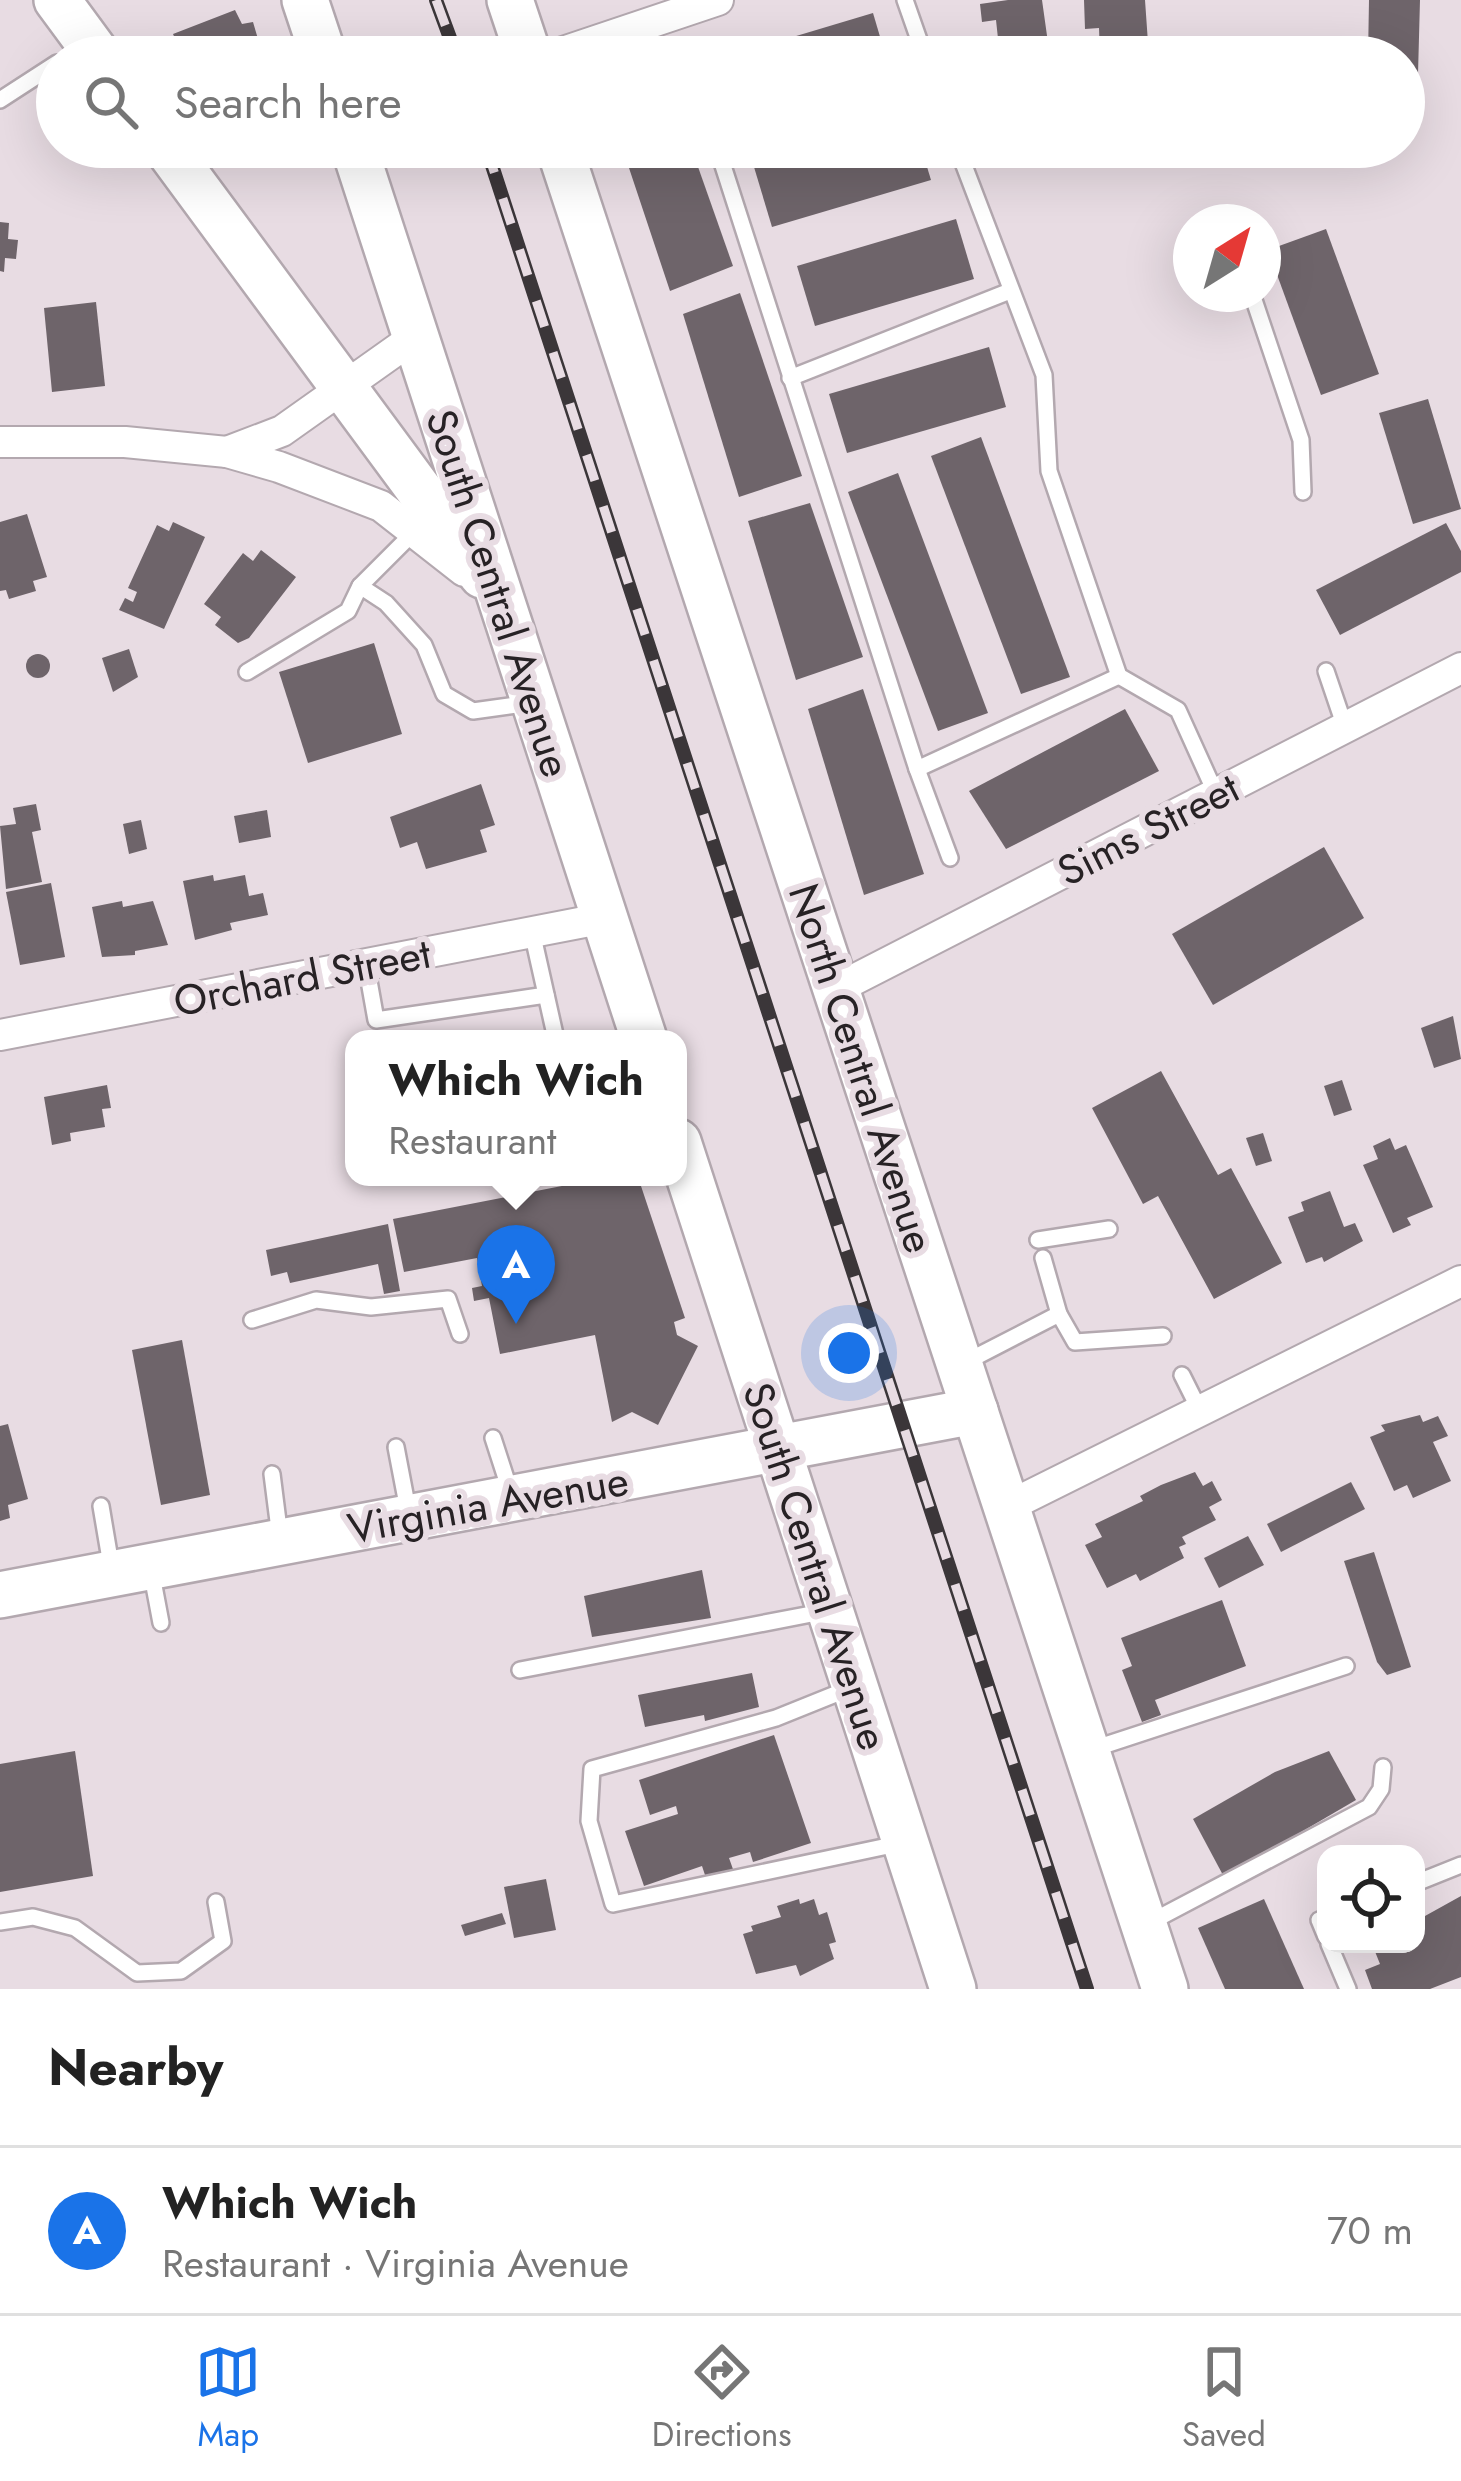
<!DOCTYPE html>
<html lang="en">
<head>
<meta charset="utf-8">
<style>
  :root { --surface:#fff; --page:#f2f2f2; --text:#222; --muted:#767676; --line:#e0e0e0; --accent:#1a73e8 }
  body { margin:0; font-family:Jost,sans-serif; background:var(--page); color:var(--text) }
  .controls { position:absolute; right:36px; bottom:36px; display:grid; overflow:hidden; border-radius:24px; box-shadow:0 12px 48px #0002 }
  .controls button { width:108px; height:108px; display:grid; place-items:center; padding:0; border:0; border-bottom:3px solid var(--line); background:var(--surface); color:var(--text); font:60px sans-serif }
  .compass { position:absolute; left:1173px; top:204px; width:108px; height:108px; border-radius:50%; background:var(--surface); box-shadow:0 12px 48px #0002; rotate:37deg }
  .you { position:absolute; left:849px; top:1353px; width:42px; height:42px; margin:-30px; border:9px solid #fff; border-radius:50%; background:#1a73e8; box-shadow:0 0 0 18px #1a73e833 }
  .badge { display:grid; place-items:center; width:78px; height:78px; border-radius:50%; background:var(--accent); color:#fff; font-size:39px; font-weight:700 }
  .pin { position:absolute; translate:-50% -99px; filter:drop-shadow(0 3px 6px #0008) }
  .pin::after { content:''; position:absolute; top:63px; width:42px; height:36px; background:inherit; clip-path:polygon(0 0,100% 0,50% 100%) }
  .popup { position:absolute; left:345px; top:1030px; width:342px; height:156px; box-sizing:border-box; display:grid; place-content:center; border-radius:24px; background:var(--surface); filter:drop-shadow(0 3px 9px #0005); font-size:39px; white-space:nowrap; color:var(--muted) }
  .popup b { font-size:45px; color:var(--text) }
  .popup::after { content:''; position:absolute; left:50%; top:100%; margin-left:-24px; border:24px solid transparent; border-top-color:var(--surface) }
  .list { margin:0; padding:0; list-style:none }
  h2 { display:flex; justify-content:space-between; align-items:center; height:156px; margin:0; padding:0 48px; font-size:51px }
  h2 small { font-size:39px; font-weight:400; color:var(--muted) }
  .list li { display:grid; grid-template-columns:78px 1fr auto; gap:36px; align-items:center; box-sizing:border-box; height:168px; padding:0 48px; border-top:3px solid var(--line) }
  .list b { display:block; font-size:45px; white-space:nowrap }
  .list p { margin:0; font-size:39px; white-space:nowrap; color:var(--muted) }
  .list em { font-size:39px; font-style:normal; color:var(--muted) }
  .icon { flex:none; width:66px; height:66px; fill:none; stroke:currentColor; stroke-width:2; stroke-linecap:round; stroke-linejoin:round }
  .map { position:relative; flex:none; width:1461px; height:1989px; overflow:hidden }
  .search { position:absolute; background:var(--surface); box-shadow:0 12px 48px #0002; left:36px; right:36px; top:36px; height:132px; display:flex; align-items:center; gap:30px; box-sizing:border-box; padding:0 42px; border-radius:66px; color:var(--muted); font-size:45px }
  .sheet { height:324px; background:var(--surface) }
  nav { display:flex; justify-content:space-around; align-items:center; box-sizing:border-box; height:168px; border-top:3px solid var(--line); background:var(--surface); font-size:33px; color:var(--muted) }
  nav a { display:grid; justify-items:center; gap:6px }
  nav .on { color:var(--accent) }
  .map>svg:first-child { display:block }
  .building { fill:#6e646a }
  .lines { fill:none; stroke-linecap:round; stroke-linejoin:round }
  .lane-casing { stroke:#b3a8af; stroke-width:20 }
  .street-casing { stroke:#b3a8af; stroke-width:34 }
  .secondary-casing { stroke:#b3a8af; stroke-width:50 }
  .lane { stroke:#fff; stroke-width:15 }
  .street { stroke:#fff; stroke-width:30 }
  .secondary { stroke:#fff; stroke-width:45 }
  .rail-casing { stroke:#3b3639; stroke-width:14 }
  .rail { stroke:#e8dce3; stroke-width:9; stroke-dasharray:27; stroke-linecap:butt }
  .labels { text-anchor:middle; stroke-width:12; stroke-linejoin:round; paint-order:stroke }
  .street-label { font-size:42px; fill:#272225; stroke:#e8dce3 }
</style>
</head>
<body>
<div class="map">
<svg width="1461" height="1989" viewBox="0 0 1461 1989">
  <rect width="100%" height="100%" fill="#e8dce3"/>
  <g class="building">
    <polygon points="1008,0 1042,0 1050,57 1000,57 996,20 982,22 980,4"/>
    <polygon points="1084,0 1145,0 1149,57 1100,57 1099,28 1085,29"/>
    <polygon points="1369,0 1420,0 1418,74 1404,74 1404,57 1368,57"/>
    <polygon points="235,10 242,24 253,22 258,39 269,40 276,57 183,57 173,34"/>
    <polygon points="873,13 886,57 729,57 729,56"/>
    <polygon points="622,147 691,147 733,266 670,291"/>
    <polygon points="821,147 921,147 931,180 772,227 754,167"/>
    <polygon points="956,219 974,279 815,326 797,266"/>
    <polygon points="0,222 9,223 8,239 18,240 16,259 5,258 4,272 0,271"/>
    <polygon points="1326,229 1379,374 1321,395 1268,250"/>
    <polygon points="740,293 802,476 739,497 683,314"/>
    <polygon points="96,302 105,386 52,392 44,308"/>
    <polygon points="989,347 1006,407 847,453 829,394"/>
    <polygon points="1428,399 1461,509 1413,524 1379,413"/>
    <polygon points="981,437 1070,677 1021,694 931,456"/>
    <polygon points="898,473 988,713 938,731 848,492"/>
    <polygon points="810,503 863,657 796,680 748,521"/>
    <polygon points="27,514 47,577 33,581 36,591 9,599 6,590 0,591 0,522"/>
    <polygon points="173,522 205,537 164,629 119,610 125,598 133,602 137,592 128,588 157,525 169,531"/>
    <polygon points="1446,523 1461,551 1461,572 1340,635 1316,590"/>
    <polygon points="261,550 296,577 249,638 238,643 215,625 221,617 204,604 243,553 253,561"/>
    <polygon points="374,643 402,734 308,763 279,672"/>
    <polygon points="129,649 138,677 113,692 102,658"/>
    <circle cx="38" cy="666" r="12"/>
    <polygon points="863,689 924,874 864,895 808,709"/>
    <polygon points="1125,709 1159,771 1006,849 969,791"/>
    <polygon points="481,784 495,825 480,830 487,852 426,869 417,842 400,848 390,817"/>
    <polygon points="36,804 41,830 32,832 42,882 6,889 0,826 16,824 13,808"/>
    <polygon points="267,810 271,837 239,843 234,816"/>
    <polygon points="141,820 147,849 129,854 123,824"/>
    <polygon points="1324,847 1364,918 1213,1005 1172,934"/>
    <polygon points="213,875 214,881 245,875 249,896 263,893 268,915 230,923 232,930 195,940 183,881"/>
    <polygon points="51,883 65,957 20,965 6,892"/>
    <polygon points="122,901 123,907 153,901 168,945 135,951 135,955 102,957 92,907"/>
    <polygon points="1453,1016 1461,1059 1434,1068 1421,1028"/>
    <polygon points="1161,1071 1218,1175 1231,1168 1282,1263 1214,1299 1158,1196 1143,1204 1092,1108"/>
    <polygon points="1342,1080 1352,1110 1334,1116 1324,1086"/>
    <polygon points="107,1085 111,1108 102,1109 105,1127 70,1133 71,1141 52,1145 44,1097"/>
    <polygon points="1263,1133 1272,1161 1256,1166 1246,1138"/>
    <polygon points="1390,1138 1395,1150 1406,1145 1433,1207 1407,1218 1411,1225 1393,1233 1363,1165 1378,1159 1373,1146"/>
    <polygon points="608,1177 638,1177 685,1318 674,1322 677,1335 698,1346 658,1425 632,1412 612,1422 595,1335 500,1354 489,1298 474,1301 472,1288 482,1286 477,1258 404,1272 393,1219"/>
    <polygon points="1330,1191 1344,1227 1355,1223 1363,1241 1324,1262 1322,1257 1306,1263 1288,1217 1304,1211 1301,1202"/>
    <polygon points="388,1224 400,1291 384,1294 378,1264 290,1283 287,1272 271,1276 266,1250"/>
    <polygon points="182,1340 210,1495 161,1505 132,1350"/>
    <polygon points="1420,1415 1423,1422 1438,1416 1448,1436 1433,1442 1451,1481 1413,1498 1407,1485 1394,1491 1370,1437 1385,1431 1381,1425"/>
    <polygon points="8,1424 28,1499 8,1505 10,1518 0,1521 0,1426"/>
    <polygon points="1195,1472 1203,1486 1212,1481 1222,1500 1209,1507 1216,1520 1182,1537 1186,1544 1179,1547 1184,1558 1140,1581 1136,1574 1107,1588 1085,1545 1102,1537 1095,1524 1143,1501 1140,1496 1161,1485"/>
    <polygon points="1351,1482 1365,1509 1281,1552 1267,1524"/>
    <polygon points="1248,1536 1264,1565 1219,1588 1204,1558"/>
    <polygon points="1374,1552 1411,1667 1387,1675 1377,1662 1344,1561"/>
    <polygon points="702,1570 711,1618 592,1637 584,1596"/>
    <polygon points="1222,1600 1246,1666 1155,1700 1161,1715 1142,1722 1122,1670 1132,1666 1121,1638"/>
    <polygon points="752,1673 759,1707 705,1721 704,1715 645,1727 638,1695"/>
    <polygon points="774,1735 811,1843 753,1862 750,1852 729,1858 734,1872 707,1881 702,1866 644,1886 625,1831 678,1814 676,1806 650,1815 639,1780"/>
    <polygon points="75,1751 93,1876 0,1892 0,1764"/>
    <polygon points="1329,1751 1356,1800 1224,1877 1193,1819 1275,1772"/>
    <polygon points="546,1879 556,1930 514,1938 504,1887"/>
    <polygon points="1461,1896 1461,1977 1430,1989 1372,1989 1365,1970 1380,1964 1372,1944 1416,1944 1416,1921"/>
    <polygon points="799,1899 800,1904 814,1899 819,1915 827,1912 836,1942 829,1944 834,1959 800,1976 796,1965 756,1974 743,1934 753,1931 751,1926 781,1917 777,1906"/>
    <polygon points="1264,1899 1304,1989 1225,1989 1198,1928"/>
    <polygon points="502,1913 506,1924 465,1936 461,1925"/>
  </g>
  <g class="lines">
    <defs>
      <g id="lane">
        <polyline points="905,0 925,57"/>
        <polyline points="0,100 57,63"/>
        <polyline points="717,147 917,769 1119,676"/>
        <polyline points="957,147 1044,375 1049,471 1119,676 1178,710 1216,794"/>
        <polyline points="720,156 743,147"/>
        <polyline points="1252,294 1301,440 1303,492"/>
        <polyline points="790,378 1010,291"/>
        <polyline points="415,531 360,586 386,603 424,645 444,694 473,711 531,703"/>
        <polyline points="1326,671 1345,727"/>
        <polyline points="247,672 348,611 360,586"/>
        <polyline points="917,769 950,858"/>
        <polyline points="532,932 556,1039"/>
        <polyline points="366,964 376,1020 546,995"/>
        <polyline points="1038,1240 1109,1229"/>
        <polyline points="1059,1314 1075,1342 1163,1336"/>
        <polyline points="252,1320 316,1300 371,1307 448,1299 460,1334"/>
        <polyline points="962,1364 1059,1314 1043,1258"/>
        <polyline points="1182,1375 1200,1411"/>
        <polyline points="493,1438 512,1497"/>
        <polyline points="396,1447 409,1515"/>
        <polyline points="272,1474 280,1537"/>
        <polyline points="101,1506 112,1571"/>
        <polyline points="151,1570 161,1623"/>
        <polyline points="520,1670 827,1611"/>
        <polyline points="853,1687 776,1718 592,1769 589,1821 613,1904 902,1843"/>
        <polyline points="1090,1750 1346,1666"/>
        <polyline points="1416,1883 1461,1865"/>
        <polyline points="1326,1918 1319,1920 1326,1937"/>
        <polyline points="0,1922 33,1917 75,1928 137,1973 181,1971 223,1941 216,1902"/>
        <polyline points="1147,1924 1369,1807 1381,1789 1383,1767"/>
        <polyline points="1329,1944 1348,1989"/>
      </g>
      <g id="street">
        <polyline points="548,57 718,0"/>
        <polyline points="0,442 125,442 227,452 279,467 381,506 464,571"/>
        <polyline points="227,452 282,431 416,336"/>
        <polyline points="836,989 1461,668"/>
        <polyline points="0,1035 605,918"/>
        <polyline points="1009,1506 1461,1281"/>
      </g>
      <g id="secondary">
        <polyline points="57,0 99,57"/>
        <polyline points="305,0 324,57"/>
        <polyline points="510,0 529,57"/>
        <polyline points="166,147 482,575"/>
        <polyline points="354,147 644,1039"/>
        <polyline points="559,147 1165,1989"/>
        <polyline points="678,1142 953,1989"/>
        <polyline points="0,1595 975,1411"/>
      </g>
    </defs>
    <use href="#lane" class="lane-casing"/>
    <use href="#street" class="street-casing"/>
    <use href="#secondary" class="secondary-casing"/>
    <use href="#lane" class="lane"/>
    <use href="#street" class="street"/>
    <use href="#secondary" class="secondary"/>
    <defs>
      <g id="rail">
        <polyline points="436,0 457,57"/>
        <polyline points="486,147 1087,1989"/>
      </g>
    </defs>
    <use href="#rail" class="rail-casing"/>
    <use href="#rail" class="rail"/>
  </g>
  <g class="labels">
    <g class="street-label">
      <text transform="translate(499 593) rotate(72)" y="15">South Central Avenue</text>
      <text transform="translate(1148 829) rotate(-27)" y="15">Sims Street</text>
      <text transform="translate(302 977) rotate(-11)" y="15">Orchard Street</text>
      <text transform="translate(862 1068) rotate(72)" y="15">North Central Avenue</text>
      <text transform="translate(488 1504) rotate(-10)" y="15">Virginia Avenue</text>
      <text transform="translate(816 1566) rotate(72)" y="15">South Central Avenue</text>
    </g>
  </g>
</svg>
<div class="controls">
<button><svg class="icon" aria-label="locate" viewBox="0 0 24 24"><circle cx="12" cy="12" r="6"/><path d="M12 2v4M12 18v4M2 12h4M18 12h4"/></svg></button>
</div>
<svg class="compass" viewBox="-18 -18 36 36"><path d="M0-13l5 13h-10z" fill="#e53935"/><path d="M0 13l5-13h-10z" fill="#767676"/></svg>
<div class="you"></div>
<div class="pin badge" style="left:516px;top:1324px">A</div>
<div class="popup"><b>Which Wich</b>Restaurant</div>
<div class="search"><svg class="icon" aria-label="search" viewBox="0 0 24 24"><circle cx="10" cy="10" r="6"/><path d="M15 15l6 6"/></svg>Search here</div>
</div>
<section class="sheet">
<h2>Nearby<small></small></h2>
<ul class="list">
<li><span class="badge">A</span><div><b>Which Wich</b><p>Restaurant · Virginia Avenue</p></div><em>70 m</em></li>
</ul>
</section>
<nav>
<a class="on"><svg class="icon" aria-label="map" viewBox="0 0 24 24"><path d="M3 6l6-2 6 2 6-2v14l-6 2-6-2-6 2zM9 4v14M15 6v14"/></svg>Map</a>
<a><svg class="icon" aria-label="directions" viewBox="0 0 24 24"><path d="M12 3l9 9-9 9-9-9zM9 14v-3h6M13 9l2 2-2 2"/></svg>Directions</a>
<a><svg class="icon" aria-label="saved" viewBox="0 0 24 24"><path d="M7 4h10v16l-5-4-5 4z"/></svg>Saved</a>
</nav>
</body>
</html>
